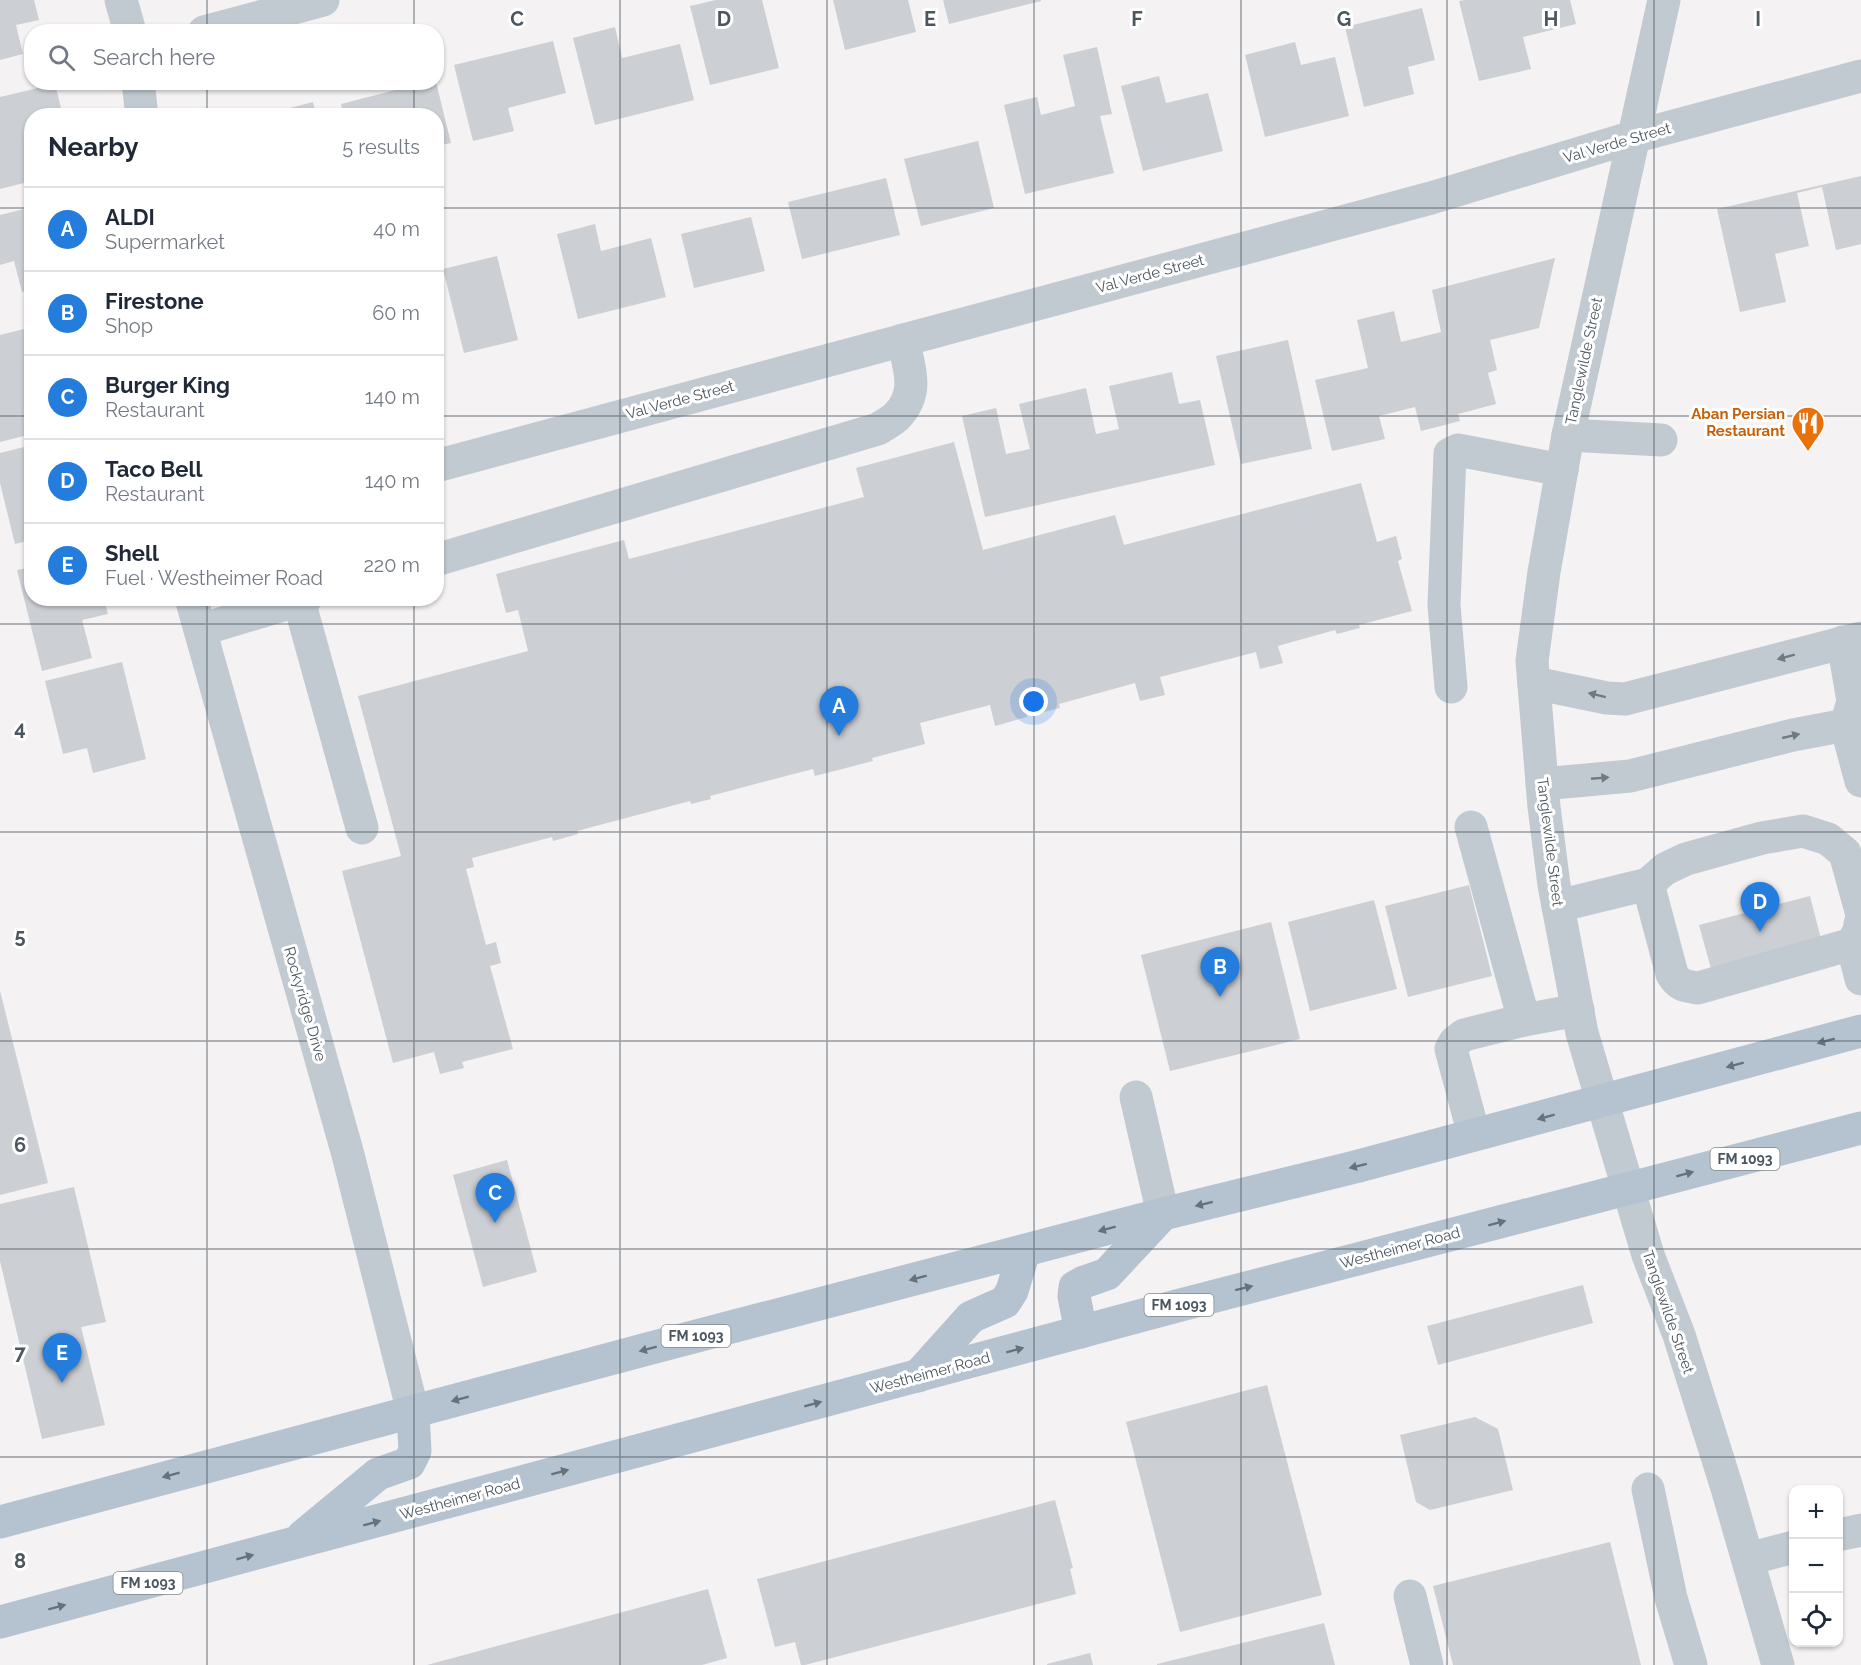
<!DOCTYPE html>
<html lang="en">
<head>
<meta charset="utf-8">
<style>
  :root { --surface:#fff; --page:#f6f6f7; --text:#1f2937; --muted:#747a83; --line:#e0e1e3; --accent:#247ddc }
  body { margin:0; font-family:Raleway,sans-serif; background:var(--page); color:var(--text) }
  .controls { position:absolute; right:18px; bottom:18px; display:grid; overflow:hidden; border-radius:12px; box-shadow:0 2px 4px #0004 }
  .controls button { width:54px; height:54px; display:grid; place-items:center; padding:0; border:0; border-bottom:2px solid var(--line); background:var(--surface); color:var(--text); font:30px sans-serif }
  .you { position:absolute; left:1034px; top:702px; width:21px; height:21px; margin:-15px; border:4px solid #fff; border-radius:50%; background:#1a73e8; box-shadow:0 0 0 9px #1a73e833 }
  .badge { display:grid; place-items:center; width:39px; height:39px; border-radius:50%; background:var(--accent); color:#fff; font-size:20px; font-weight:700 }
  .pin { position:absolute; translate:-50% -50px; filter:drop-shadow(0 2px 3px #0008) }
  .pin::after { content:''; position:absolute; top:32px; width:21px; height:18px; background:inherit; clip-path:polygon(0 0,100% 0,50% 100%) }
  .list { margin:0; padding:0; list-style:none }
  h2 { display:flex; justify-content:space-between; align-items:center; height:78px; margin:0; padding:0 24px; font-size:26px }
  h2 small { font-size:20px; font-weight:400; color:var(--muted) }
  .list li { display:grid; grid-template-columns:39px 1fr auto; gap:18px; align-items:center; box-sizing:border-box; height:84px; padding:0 24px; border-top:2px solid var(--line) }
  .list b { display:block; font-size:22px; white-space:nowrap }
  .list p { margin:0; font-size:20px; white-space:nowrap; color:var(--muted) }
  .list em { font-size:20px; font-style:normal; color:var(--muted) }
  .icon { flex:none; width:33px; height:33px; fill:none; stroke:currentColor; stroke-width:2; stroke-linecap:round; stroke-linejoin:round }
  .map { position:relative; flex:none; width:1861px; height:1665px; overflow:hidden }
  .search { position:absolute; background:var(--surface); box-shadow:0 2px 4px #0004; left:24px; top:24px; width:420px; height:66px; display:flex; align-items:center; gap:15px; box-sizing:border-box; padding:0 21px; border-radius:24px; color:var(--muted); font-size:22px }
  .panel { position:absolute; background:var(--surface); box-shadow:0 2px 4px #0004; left:24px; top:108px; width:420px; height:498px; border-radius:24px }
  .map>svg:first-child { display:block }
  .building { fill:#cccfd4 }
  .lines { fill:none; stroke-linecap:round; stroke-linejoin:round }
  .minor { stroke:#c1cad0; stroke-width:33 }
  .major { stroke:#b4c3cf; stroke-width:33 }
  .oneway { fill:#6e7981 }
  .oneway2 { fill:#65717b }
  .grid { fill:none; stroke:#4b565f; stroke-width:1.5; stroke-opacity:0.55 }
  .labels { text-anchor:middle; stroke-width:6; stroke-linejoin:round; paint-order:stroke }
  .shield { fill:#fff; stroke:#81898f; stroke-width:1.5 }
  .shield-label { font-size:14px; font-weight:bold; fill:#4b565f }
  .street-label { font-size:15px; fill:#4b565f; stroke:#fff }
  .food-label { font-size:15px; font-weight:bold; fill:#c56008; stroke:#fff; text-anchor:end }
  .grid-label { font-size:20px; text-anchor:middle; font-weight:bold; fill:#4b565f; stroke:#fff; stroke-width:6; stroke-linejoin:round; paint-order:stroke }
</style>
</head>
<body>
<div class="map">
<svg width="1861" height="1665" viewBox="0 0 1861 1665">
  <rect width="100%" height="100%" fill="#f4f2f2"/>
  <g class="building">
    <polygon points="0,0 34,0 39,20 16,25 23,54 0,60"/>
    <polygon points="716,0 762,0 779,68 710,85 690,6"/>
    <polygon points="833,0 908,0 916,32 845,50"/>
    <polygon points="943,0 1041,0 1041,1 949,24"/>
    <polygon points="1465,0 1570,0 1576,24 1523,37 1531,69 1479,81 1459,1"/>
    <polygon points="1422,8 1435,60 1408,67 1414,94 1364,107 1345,27"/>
    <polygon points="615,27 622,58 680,44 694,100 595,125 573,38"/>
    <polygon points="553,41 566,93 508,108 514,131 473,141 454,65"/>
    <polygon points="1295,42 1301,65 1335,57 1349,116 1265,137 1245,55"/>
    <polygon points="1097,47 1112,114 1100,116 1114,173 1025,194 1004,105 1037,97 1041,115 1075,106 1063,55"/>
    <polygon points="1159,76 1166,103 1208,93 1223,151 1143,171 1121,86"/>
    <polygon points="427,82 436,82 451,143 436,146 436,116 344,116 341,104"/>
    <polygon points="55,84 63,116 32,116 32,181 0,189 0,97"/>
    <polygon points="313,102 316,116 263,116 263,115"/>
    <polygon points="978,141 994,208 921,226 904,159"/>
    <polygon points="1861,176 1861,244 1836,250 1822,187 1797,193 1809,246 1775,254 1786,302 1740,312 1717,209"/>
    <polygon points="886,178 900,235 802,259 788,202"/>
    <polygon points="32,207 32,290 22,292 14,261 0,265 0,215"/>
    <polygon points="751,217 765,271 694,288 681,234"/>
    <polygon points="595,224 601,251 651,238 666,297 578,319 557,234"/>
    <polygon points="497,256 518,340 464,353 443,269"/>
    <polygon points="1555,258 1539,328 1490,340 1497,370 1488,373 1496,404 1458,414 1460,421 1421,431 1415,407 1379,416 1385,439 1332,451 1315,380 1368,368 1357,320 1394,311 1401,342 1441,332 1432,290"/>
    <polygon points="32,327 32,434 0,442 0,335"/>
    <polygon points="1288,340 1312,449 1241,464 1216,356"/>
    <polygon points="1172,372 1179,404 1200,400 1215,465 985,517 962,416 996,408 1006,454 1030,449 1019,404 1086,388 1096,434 1119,429 1109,386"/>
    <polygon points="954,442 983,550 1115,515 1124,545 1361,483 1377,542 1396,536 1402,559 1398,561 1412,611 1359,625 1360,628 1337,634 1335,630 1278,646 1283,663 1260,669 1256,652 1160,677 1165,695 1140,701 1135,683 1059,704 1060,708 1036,714 1035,709 1026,711 1027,717 995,726 990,705 920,723 925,744 872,758 873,761 815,776 813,769 710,796 711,799 691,804 690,801 577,831 578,834 553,841 552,837 472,858 474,867 466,869 486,945 496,942 501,963 490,966 513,1049 462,1062 464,1068 440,1074 434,1052 393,1063 342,871 401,856 358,696 528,651 518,610 506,613 496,574 624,540 629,559 864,497 856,468"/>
    <polygon points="32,445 32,540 15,544 0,483 0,453"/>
    <polygon points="32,567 32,598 104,598 108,614 82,620 92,658 42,671 17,570"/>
    <polygon points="122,662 146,759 93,773 87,748 63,754 45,681"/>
    <polygon points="1469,885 1492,976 1408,997 1385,906"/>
    <polygon points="1810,896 1821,939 1711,969 1699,925"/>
    <polygon points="1374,900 1397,989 1310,1011 1288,922"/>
    <polygon points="1271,922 1300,1039 1170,1071 1141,955"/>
    <polygon points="0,991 48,1183 0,1195"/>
    <polygon points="507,1160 537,1272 483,1287 453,1175"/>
    <polygon points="74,1187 106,1322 81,1327 105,1425 42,1439 0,1261 0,1204"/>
    <polygon points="1583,1285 1593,1323 1438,1365 1427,1326"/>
    <polygon points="1267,1385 1322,1595 1180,1632 1126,1422"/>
    <polygon points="1475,1417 1498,1429 1513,1490 1430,1510 1416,1502 1400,1435"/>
    <polygon points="1055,1500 1073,1568 1070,1569 1076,1594 805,1665 801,1665 795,1642 775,1647 757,1579"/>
    <polygon points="1610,1542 1641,1665 1453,1665 1433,1586"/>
    <polygon points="708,1589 727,1658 702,1665 427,1665"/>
    <polygon points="1324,1623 1335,1665 1157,1665 1157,1664"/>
    <polygon points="1090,1653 1093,1665 1047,1665 1047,1664"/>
  </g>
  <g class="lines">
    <g class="minor">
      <polyline points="121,0 130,32"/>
      <polyline points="1664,0 1568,435 1544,572 1532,661 1544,807 1554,885 1582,1033 1648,1255 1679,1335 1727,1488 1778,1665"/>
      <polyline points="204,32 323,0"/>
      <polyline points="138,82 142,116"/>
      <polyline points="1568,435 1661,440"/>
      <polyline points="436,466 1431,198 1633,137 1861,76"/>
      <path d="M436,560L878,429C884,425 892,421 897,416C920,392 909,368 903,340"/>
      <polyline points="191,598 347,1151 413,1412"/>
      <polyline points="299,601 362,828"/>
      <polyline points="200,630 306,598"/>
      <polyline points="1843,642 1853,701 1846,725 1861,781"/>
      <polyline points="1534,683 1607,698 1625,699 1861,638"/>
      <polyline points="1451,687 1444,605 1450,454 1458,450 1562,470"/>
      <polyline points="1542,784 1630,776 1793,735 1846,725"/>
      <polyline points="1471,827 1524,1020 1464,1035 1455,1042 1451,1049 1474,1135"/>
      <path d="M1648,884L1672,974C1679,986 1685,986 1698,988L1852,944"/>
      <polyline points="1558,906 1648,884 1665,869 1686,859 1762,838 1803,831 1828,839 1845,853 1861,911"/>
      <polyline points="1860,924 1859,931 1852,944 1861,979"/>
      <polyline points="1524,1020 1578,1010"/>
      <polyline points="1136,1097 1163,1214"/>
      <polyline points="1648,1489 1671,1598 1691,1665"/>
      <polyline points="1838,1535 1861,1530"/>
      <polyline points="1748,1559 1794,1547"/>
      <polyline points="1410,1596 1427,1665"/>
    </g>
    <g class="major">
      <polyline points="1081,1332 1074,1296 1075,1287 1084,1282 1107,1274 1163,1214"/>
      <polyline points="918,1376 971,1317 1005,1302 1012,1291 1024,1251"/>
      <polyline points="0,1522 651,1348 1163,1214 1355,1167 1861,1031"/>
      <polyline points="303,1536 378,1474 409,1463 415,1451 413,1412"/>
      <polyline points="0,1622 1173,1307 1861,1128"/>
    </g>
  </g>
  <defs><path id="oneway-solid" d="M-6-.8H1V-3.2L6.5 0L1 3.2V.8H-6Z" transform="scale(1.5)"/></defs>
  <g class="oneway">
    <use href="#oneway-solid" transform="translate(1786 657) rotate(165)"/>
    <use href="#oneway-solid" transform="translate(1597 695) rotate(-166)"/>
    <use href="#oneway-solid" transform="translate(1791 736) rotate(-13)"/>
    <use href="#oneway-solid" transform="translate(1600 778) rotate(-5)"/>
  </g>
  <g class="oneway2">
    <use href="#oneway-solid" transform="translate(1826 1041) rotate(165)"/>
    <use href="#oneway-solid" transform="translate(1735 1065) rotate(165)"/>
    <use href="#oneway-solid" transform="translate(1546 1117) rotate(165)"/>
    <use href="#oneway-solid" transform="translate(1358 1166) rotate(166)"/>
    <use href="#oneway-solid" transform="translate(1685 1174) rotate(-15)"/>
    <use href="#oneway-solid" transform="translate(1204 1204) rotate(166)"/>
    <use href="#oneway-solid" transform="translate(1497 1223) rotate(-15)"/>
    <use href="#oneway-solid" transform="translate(1107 1229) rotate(165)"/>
    <use href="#oneway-solid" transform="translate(918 1278) rotate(165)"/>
    <use href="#oneway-solid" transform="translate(1244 1288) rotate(-14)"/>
    <use href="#oneway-solid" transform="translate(648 1349) rotate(165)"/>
    <use href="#oneway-solid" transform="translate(1015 1350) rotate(-15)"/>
    <use href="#oneway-solid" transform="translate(460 1399) rotate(165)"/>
    <use href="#oneway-solid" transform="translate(813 1404) rotate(-15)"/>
    <use href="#oneway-solid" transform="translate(560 1472) rotate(-15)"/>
    <use href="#oneway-solid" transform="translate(171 1475) rotate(165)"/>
    <use href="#oneway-solid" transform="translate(372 1523) rotate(-15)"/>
    <use href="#oneway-solid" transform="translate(245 1557) rotate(-15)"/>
    <use href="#oneway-solid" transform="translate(57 1607) rotate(-15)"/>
  </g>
  <path class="grid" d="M207,0V32M414,0V32M620,0V1665M827,0V1665M1034,0V1665M1241,0V1665M1447,0V1665M1654,0V1665M207,82V116M414,82V116M0,208H32M436,208H1861M0,416H32M436,416H1861M207,598V1665M414,598V1665M0,624H1861M0,832H1861M0,1041H1861M0,1249H1861M0,1457H1861"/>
  <defs>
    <symbol id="restaurant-pin" viewBox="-11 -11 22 30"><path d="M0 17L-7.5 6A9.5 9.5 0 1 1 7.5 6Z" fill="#e8710a" stroke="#fff"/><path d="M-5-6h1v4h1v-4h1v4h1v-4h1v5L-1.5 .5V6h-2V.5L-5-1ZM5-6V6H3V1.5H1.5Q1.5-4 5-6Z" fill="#fff"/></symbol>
  </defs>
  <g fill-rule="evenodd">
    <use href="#restaurant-pin" x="1789" y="404" width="38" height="52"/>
  </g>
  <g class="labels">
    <g class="shield">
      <rect x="1710.5" y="1148" width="69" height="22" rx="4.5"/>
      <rect x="1144.5" y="1294" width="69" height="22" rx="4.5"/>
      <rect x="661.5" y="1325" width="69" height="22" rx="4.5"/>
      <rect x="113.5" y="1572" width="69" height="22" rx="4.5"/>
    </g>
    <g class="shield-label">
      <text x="1745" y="1164">FM 1093</text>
      <text x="1179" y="1310">FM 1093</text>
      <text x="696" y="1341">FM 1093</text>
      <text x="148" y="1588">FM 1093</text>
    </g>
    <g class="street-label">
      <text transform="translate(1617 143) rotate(-16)" y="5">Val Verde Street</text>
      <text transform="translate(1150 274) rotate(-15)" y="5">Val Verde Street</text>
      <text transform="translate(1584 361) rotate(-78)" y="5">Tanglewilde Street</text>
      <text transform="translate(680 400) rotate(-15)" y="5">Val Verde Street</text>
      <text transform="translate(1550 842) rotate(83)" y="5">Tanglewilde Street</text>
      <text transform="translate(305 1004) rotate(74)" y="5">Rockyridge Drive</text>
      <text transform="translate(1400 1248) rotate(-15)" y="5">Westheimer Road</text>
      <text transform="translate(1668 1312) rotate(71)" y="5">Tanglewilde Street</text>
      <text transform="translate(930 1373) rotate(-15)" y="5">Westheimer Road</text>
      <text transform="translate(460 1499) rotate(-15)" y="5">Westheimer Road</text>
    </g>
    <g class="food-label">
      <text x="1785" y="419">Aban Persian<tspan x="1785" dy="17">Restaurant</tspan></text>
    </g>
  </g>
  <g class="grid-label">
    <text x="517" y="26">C</text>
    <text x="724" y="26">D</text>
    <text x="930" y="26">E</text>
    <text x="1137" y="26">F</text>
    <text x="1344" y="26">G</text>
    <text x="1551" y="26">H</text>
    <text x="1758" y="26">I</text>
    <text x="20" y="735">4</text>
    <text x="20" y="943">5</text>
    <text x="20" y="1152">6</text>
    <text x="20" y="1360">7</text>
    <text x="20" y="1568">8</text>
  </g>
</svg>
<div class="controls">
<button>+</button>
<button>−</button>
<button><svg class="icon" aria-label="locate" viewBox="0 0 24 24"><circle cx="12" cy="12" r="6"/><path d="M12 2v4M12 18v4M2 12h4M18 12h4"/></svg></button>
</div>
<div class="you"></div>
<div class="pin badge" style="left:839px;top:736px">A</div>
<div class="pin badge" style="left:1220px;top:997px">B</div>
<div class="pin badge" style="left:495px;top:1223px">C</div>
<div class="pin badge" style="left:1760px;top:932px">D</div>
<div class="pin badge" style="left:62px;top:1383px">E</div>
<div class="search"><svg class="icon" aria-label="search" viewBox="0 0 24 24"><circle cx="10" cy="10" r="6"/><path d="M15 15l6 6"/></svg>Search here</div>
<section class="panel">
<h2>Nearby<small>5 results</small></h2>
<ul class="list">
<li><span class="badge">A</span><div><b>ALDI</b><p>Supermarket</p></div><em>40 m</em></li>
<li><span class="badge">B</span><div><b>Firestone</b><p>Shop</p></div><em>60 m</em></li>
<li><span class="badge">C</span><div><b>Burger King</b><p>Restaurant</p></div><em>140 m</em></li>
<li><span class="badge">D</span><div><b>Taco Bell</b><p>Restaurant</p></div><em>140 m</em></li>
<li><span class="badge">E</span><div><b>Shell</b><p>Fuel · Westheimer Road</p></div><em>220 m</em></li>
</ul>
</section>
</div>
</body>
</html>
